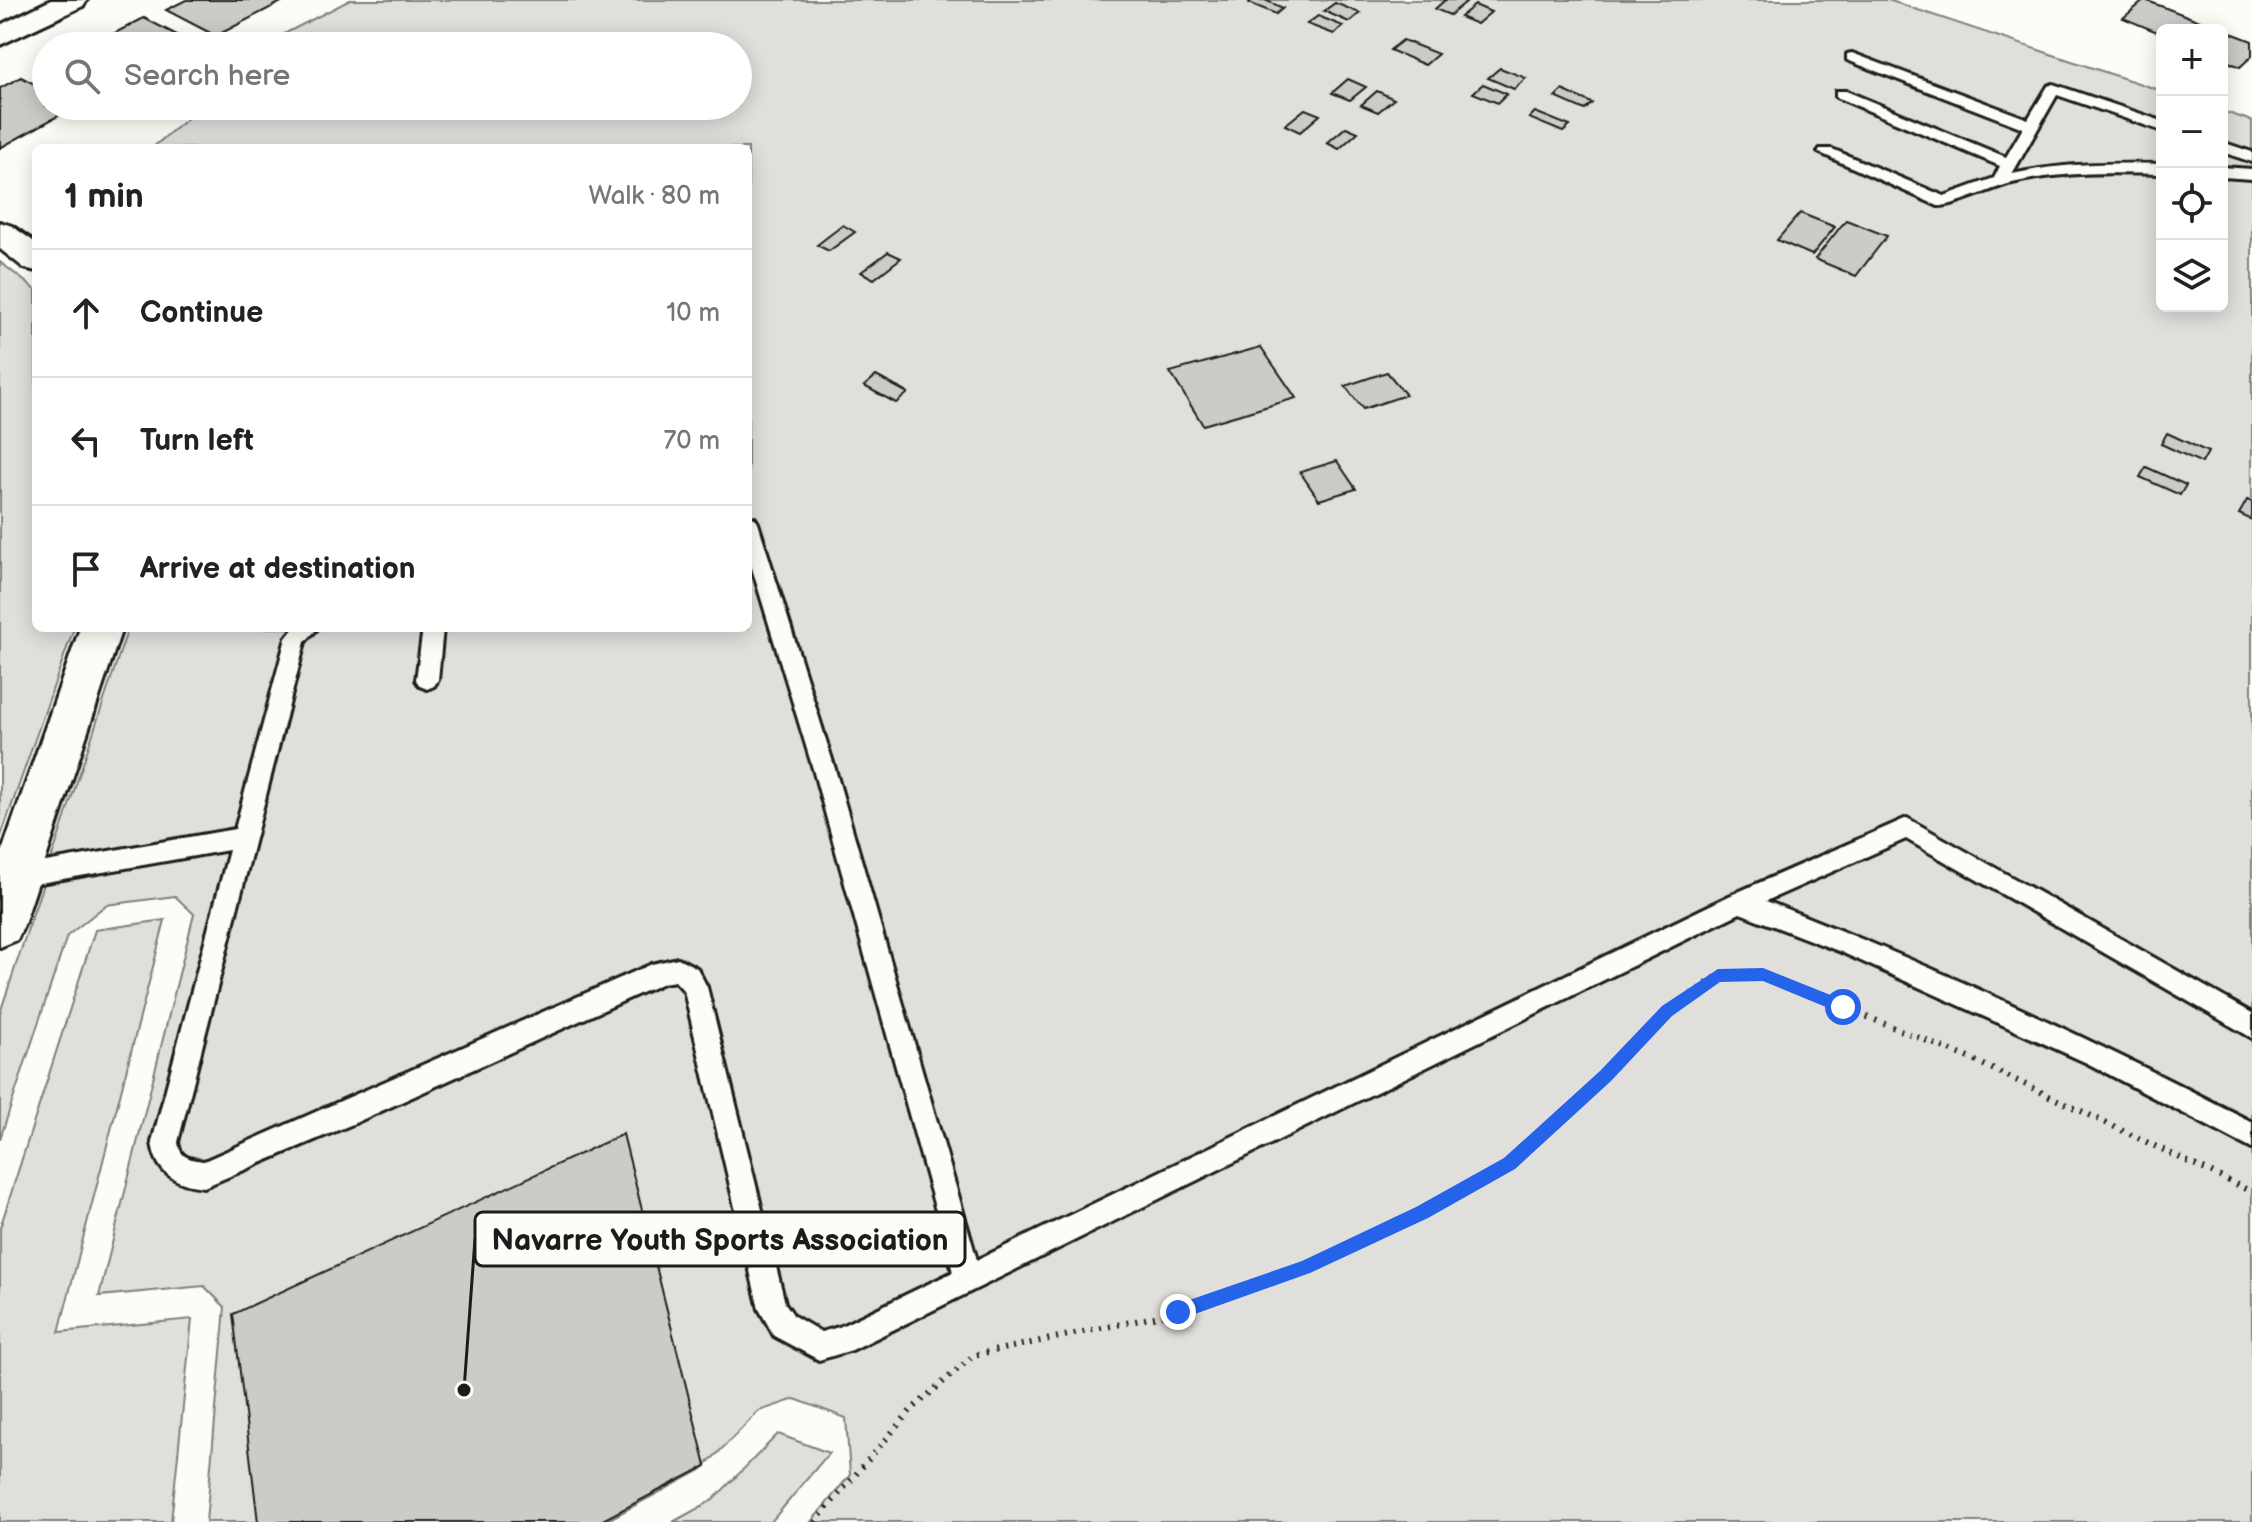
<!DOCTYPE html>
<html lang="en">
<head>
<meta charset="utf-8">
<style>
  :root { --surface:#fff; --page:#f2f2f2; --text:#222; --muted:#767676; --line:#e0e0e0 }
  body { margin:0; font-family:"Balsamiq Sans",sans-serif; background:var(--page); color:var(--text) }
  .controls { position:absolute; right:24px; top:24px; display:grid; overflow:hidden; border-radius:12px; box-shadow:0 4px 20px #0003 }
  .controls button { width:72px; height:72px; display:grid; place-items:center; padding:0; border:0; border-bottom:2px solid var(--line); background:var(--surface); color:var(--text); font:40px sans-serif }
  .stop { position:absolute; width:24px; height:24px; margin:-18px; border:6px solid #2563eb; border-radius:50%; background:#fff }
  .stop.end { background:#2563eb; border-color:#fff; box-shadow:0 2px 8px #0008 }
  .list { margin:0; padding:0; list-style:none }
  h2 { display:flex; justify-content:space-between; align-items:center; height:104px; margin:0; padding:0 32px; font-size:34px }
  h2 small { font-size:26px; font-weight:400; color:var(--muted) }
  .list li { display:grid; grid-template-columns:52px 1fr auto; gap:24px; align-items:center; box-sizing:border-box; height:128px; padding:0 32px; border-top:2px solid var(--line) }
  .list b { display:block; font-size:30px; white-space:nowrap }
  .list em { font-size:26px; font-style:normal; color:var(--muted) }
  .icon { flex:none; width:44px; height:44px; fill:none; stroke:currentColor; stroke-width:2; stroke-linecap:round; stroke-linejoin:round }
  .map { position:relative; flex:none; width:2252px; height:1522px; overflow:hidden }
  .search { position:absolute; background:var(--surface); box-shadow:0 4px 20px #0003; left:32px; top:32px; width:720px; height:88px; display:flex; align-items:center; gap:20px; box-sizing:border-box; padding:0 28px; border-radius:44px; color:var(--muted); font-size:30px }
  .panel { position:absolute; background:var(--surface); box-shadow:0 4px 20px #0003; left:32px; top:144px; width:720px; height:488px; border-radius:12px }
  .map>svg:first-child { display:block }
  .green { fill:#e0dfdb; stroke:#7e7e7c; stroke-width:2 }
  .building { fill:#cccbc8; stroke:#1c1c1c; stroke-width:2 }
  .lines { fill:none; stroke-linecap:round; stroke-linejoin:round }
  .service-casing { stroke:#1c1c1c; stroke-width:6 }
  .minor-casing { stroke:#1c1c1c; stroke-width:6 }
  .tertiary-casing { stroke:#1c1c1c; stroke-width:6 }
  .path { stroke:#1c1c1c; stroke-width:6; stroke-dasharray:2 7; stroke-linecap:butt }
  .service { fill:#fdfcf7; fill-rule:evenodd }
  .minor { fill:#fdfcf7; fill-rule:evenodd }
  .tertiary { fill:#fdfcf7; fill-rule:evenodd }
  .route { fill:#2563eb }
  .leader { fill:none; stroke:#1c1c1c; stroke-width:3 }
  .callout-dot { fill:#1c1c1c; stroke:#fdfcf7; stroke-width:3 }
  .callout { fill:#fdfcf7; stroke:#1c1c1c; stroke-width:3 }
  .callout-label { font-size:30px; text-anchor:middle; font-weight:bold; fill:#1c1c1c }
</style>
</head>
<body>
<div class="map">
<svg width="2252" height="1522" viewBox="0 0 2252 1522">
  <rect width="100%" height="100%" fill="#fdfcf7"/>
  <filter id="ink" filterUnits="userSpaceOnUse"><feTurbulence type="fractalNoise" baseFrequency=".0125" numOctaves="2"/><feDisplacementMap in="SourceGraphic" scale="16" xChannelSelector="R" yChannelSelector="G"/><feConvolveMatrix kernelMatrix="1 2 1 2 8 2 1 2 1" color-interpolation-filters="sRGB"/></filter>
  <g filter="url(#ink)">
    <g class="green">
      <polygon points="350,0 1888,0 2162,91 2162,306 2222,306 2222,111 2252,121 2252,1522 811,1522 850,1475 846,1418 795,1399 759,1411 701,1470 604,1522 206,1522 225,1307 204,1286 99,1296 194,914 175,896 106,905 67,936 0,1139 0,1013 128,628 748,628 748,148 152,148 202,106 738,106 738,46 267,46 276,38"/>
      <polygon points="0,262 36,290 36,628 74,628 0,839"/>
      <polygon points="165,920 59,1332 192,1319 171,1522 0,1522 0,1228 95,930"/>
      <polygon points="778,1434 829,1453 771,1522 673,1522 713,1500"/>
    </g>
    <g class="building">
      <polygon points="186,0 285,0 216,36 166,10"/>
      <polygon points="1252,0 1265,0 1283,8 1276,14 1249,3"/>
      <polygon points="1445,0 1462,0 1466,2 1450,15 1435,9"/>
      <polygon points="2145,0 2252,41 2252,56 2240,67 2222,59 2222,30 2162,30 2162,34 2123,18"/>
      <polygon points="1335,3 1360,13 1349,22 1324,11"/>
      <polygon points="1475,5 1491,12 1477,24 1460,17"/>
      <polygon points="1318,16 1343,26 1334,34 1307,24"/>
      <polygon points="144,18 198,46 106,46 117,40 109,36"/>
      <polygon points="1403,40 1438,54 1425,65 1390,50"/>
      <polygon points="1500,68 1526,78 1514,89 1488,78"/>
      <polygon points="21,77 46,90 46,106 76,106 0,148 0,88"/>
      <polygon points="1348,79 1366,87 1350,100 1332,93"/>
      <polygon points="1483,84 1507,94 1498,103 1473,93"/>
      <polygon points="1562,90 1592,103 1585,110 1555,97"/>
      <polygon points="1377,91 1394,99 1378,112 1361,105"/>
      <polygon points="1305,109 1320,115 1300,132 1285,125"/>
      <polygon points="1535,112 1570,126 1563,132 1529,118"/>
      <polygon points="1346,127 1358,132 1339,149 1327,143"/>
      <polygon points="1800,213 1835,227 1812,255 1777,240"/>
      <polygon points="1846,220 1887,236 1856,276 1815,259"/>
      <polygon points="843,225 855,232 829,251 817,245"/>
      <polygon points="888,252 901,258 874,279 861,272"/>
      <polygon points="1261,347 1296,398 1203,425 1170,372"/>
      <polygon points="1387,372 1406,395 1363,409 1345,386"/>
      <polygon points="876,376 908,393 896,403 864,386"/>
      <polygon points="2167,433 2208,452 2202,463 2161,444"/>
      <polygon points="1337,461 1356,489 1319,500 1300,472"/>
      <polygon points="2146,467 2186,485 2180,495 2140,477"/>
      <polygon points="2247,500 2252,502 2252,520 2239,514"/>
      <polygon points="623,1134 706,1466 599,1522 258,1522 233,1314"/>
    </g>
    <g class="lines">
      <defs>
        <g id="service">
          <path d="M1852,53L2028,119L2048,86L2053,84L2162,121V131L2057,95L2012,174C2061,163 2112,163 2162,164V174C2111,173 2057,171 2008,184C1994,188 1948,208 1938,206L1818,152L1820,149H1832L1944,196L1994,178L2000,166L1836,97V91H1846L2006,157L2023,128L1847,60V54Z"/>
          <polygon points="2222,142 2252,152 2252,162 2222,152"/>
          <polygon points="2222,167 2252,169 2252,179 2222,177"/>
          <path d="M748,516L755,518L758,523L835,769L977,1260L1731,895L1907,818L2252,1013V1038L1906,839L1766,901C1933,965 2094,1040 2252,1122V1149L2087,1063L1841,952L1740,913L852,1350L819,1360L774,1336L759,1309L684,991L675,981L663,983L355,1123L204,1187C174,1184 156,1173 152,1142L229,850L17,887L9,884L5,877L9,870L17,867L235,829L286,638L294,628H318L305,642L178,1142C180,1158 189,1159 204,1161L652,964L678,958L697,968L707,987L785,1303L794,1316L821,1332L839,1327L953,1272L813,769L748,555Z"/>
          <polygon points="423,628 443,628 438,680 434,686 427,689 420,686 416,680"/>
        </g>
        <polygon id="minor" points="51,0 87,0 83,6 0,45 0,25"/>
        <g id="tertiary">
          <polygon points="0,222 12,226 36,243 36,271 24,268 0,249"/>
          <polygon points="80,628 122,628 24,925 17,940 0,947 0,857"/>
        </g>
      </defs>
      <use href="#service" class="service-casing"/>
      <use href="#minor" class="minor-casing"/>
      <use href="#tertiary" class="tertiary-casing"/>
      <polyline class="path" points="815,1522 911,1410 974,1355 1178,1312 1304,1268 1422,1212 1509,1164 1605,1076 1667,1011 1718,976 1763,975 1967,1057 2252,1192"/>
      <use href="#service" class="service"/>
      <use href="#minor" class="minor"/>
      <use href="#tertiary" class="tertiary"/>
    </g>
  </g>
  <polygon class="route" points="1763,968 1848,1002 1848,1012 1843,1014 1763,981 1720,982 1672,1016 1611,1081 1515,1169 1428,1218 1310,1273 1178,1320 1172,1317 1172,1306 1302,1261 1416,1207 1504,1158 1600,1071 1662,1006 1718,969"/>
  <path class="leader" d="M464 1390L475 1239"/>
  <circle class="callout-dot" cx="464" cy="1390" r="8"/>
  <rect class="callout" x="475" y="1212" width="490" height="54" rx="8"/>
  <g class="callout-label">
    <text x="720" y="1250">Navarre Youth Sports Association</text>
  </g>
</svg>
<div class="controls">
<button>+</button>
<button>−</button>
<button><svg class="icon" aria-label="locate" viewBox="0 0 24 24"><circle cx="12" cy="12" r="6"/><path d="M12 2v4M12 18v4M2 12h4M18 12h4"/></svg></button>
<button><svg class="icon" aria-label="layers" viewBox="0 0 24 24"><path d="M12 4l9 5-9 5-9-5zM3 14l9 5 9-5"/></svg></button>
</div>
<div class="stop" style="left:1843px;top:1007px"></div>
<div class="stop end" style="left:1178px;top:1312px"></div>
<div class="search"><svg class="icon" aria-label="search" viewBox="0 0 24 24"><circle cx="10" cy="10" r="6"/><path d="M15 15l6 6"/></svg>Search here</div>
<section class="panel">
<h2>1 min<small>Walk · 80 m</small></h2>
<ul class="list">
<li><svg class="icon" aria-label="ahead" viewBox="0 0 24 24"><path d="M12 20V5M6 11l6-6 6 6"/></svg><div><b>Continue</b></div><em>10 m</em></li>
<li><svg class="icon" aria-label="left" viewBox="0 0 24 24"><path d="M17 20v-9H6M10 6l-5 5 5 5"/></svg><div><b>Turn left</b></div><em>70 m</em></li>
<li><svg class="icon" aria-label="arrive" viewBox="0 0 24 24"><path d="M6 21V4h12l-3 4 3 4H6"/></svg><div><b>Arrive at destination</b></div></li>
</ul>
</section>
</div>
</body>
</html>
